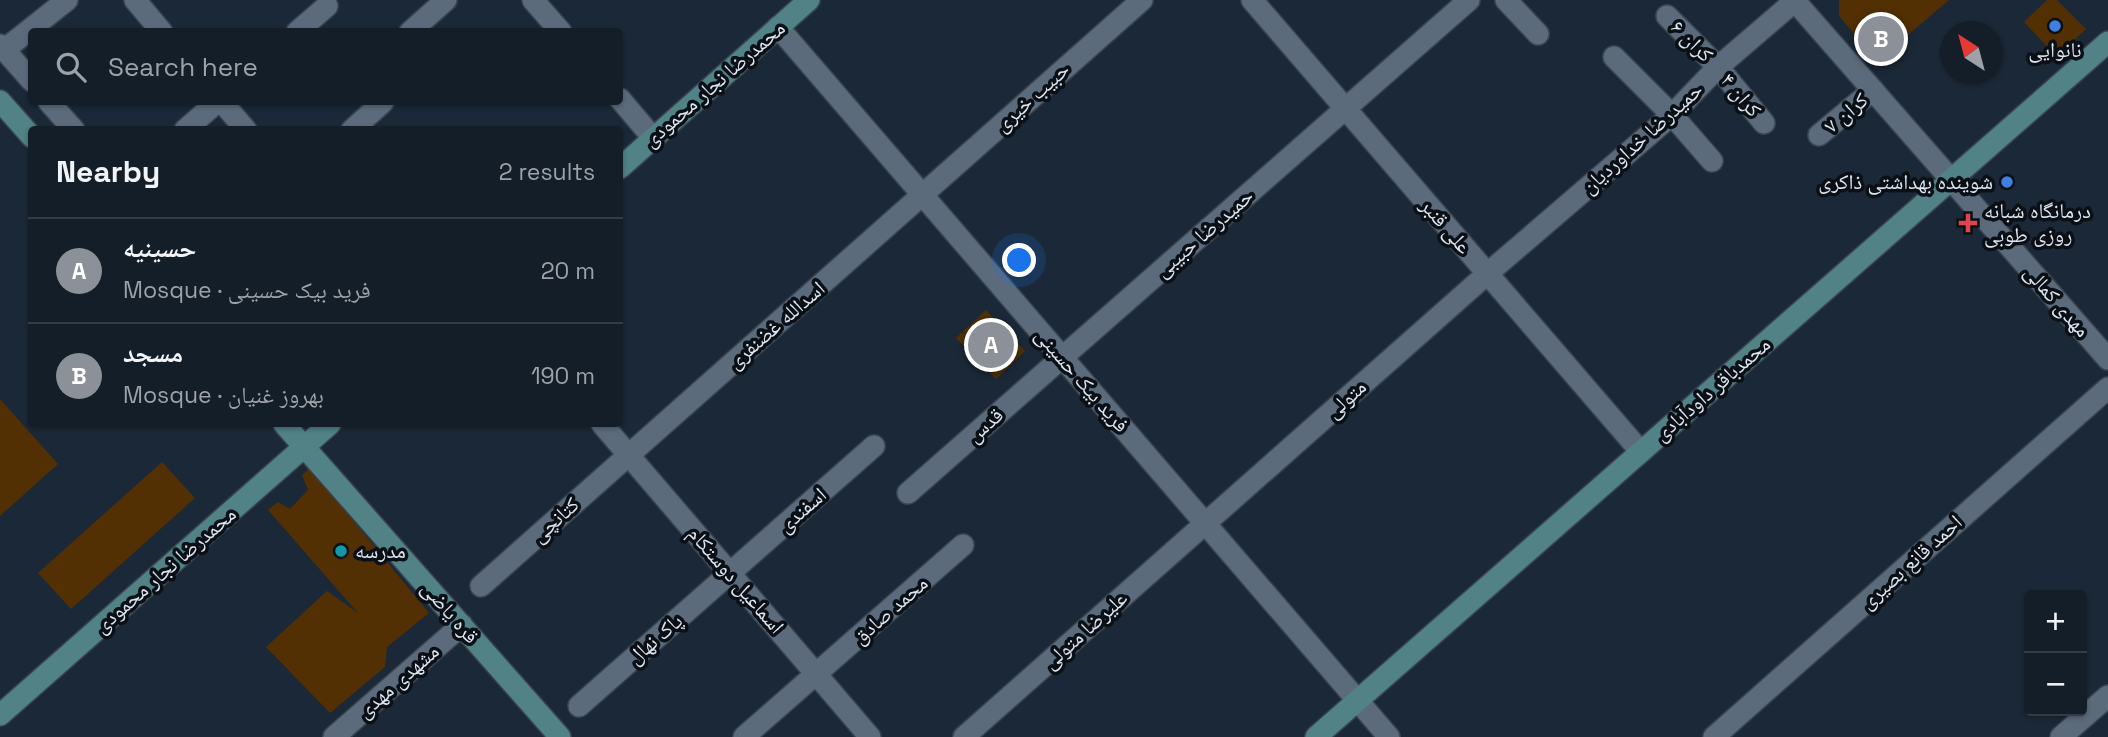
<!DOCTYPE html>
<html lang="en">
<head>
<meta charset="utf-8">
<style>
  :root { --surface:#141e29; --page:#212b35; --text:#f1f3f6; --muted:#9da2a8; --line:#333c46; --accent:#8c9099 }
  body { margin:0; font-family:"Space Grotesk","Noto Naskh Arabic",sans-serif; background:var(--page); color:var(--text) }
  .controls { position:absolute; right:21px; bottom:21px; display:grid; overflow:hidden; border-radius:7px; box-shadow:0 2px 5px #0004 }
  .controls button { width:63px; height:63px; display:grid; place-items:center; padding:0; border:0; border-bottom:2px solid var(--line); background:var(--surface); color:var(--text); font:35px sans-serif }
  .compass { position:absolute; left:1940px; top:21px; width:63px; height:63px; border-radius:50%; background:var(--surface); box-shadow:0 2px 5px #0004; rotate:324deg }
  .you { position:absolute; left:1020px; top:261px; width:24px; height:24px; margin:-18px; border:5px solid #fff; border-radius:50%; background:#1a73e8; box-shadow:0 0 0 10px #1a73e833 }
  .badge { display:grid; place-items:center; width:46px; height:46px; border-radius:50%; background:var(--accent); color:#fff; font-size:23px; font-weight:700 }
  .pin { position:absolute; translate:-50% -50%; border:4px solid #fff; box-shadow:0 2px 7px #0006 }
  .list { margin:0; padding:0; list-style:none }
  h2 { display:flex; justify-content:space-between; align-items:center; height:91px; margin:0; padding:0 28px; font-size:30px }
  h2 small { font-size:23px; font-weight:400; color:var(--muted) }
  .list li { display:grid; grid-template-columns:46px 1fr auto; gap:21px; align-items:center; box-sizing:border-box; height:105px; padding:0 28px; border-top:2px solid var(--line) }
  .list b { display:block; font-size:26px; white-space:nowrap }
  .list p { margin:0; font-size:23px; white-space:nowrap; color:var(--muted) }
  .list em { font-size:23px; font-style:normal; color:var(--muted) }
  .icon { flex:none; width:38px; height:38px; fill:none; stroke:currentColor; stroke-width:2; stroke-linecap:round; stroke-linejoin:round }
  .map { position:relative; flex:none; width:2108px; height:737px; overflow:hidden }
  .search { position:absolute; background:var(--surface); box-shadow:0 2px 5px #0004; left:28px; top:28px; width:595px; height:77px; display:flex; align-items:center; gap:18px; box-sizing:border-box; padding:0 24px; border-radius:7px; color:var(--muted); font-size:26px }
  .panel { position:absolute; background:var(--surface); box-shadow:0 2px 5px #0004; left:28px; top:126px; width:595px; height:301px; border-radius:7px }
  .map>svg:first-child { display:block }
  .building { fill:#523004 }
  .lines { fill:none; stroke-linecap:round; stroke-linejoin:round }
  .street-casing { stroke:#394451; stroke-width:24 }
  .secondary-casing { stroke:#394451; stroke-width:24 }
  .street { stroke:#5c6b7c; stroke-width:21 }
  .secondary { stroke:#508286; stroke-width:21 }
  .shop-dot { fill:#3f7fe0; stroke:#0b1017; stroke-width:2.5 }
  .health-dot { fill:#e0444e; stroke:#0b1017; stroke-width:2.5 }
  .culture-dot { fill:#0f9aa8; stroke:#0b1017; stroke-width:2.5 }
  .labels { text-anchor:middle; stroke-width:7; stroke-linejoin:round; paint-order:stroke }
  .street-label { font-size:21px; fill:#dee6f1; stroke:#0b1017 }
  .poi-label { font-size:21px; fill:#dee6f1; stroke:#0b1017; text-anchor:start }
</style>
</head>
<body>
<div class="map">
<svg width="2108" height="737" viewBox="0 0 2108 737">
  <rect width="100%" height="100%" fill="#1b2837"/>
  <g class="building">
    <polygon points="1839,0 1949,0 1877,61 1839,16"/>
    <polygon points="2047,0 2057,0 2086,29 2057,57 2024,22"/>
    <polygon points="986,310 1025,351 996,379 956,338"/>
    <polygon points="0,399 58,464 0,516"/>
    <polygon points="162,462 195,498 71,609 38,573"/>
    <polygon points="310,468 429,613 387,647 385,667 330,713 266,647 327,591 358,613 268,510 278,502 290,509 308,490 302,475"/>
  </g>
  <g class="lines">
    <defs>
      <g id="street">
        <polyline points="135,0 162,32"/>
        <polyline points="533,0 561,32"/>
        <polyline points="1252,0 1641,452"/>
        <polyline points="1506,0 1538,34"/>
        <polyline points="1794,0 2108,359"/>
        <polyline points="1667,16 1718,67 1764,123"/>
        <polyline points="778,27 1389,737"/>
        <polyline points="297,32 327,6"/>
        <polyline points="410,32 446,0"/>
        <polyline points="0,45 32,81"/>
        <polyline points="4,50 67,0"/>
        <polyline points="1614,57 1672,115 1712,161"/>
        <polyline points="620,99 653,138"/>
        <polyline points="49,102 74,130"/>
        <polyline points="222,102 246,130"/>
        <polyline points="185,130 217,102"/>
        <polyline points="352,130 383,102"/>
        <polyline points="1819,135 1873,90"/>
        <polyline points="602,424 870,737"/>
        <polyline points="908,493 1469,0"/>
        <polyline points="481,586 1142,0"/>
        <polyline points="579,706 874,446"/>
        <polyline points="334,737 462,625"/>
        <polyline points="744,737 963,545"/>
        <polyline points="964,737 1487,274 1672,115 1718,67 1796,0"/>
        <polyline points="1714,737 2108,388"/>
        <polyline points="2061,737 2108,696"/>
      </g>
      <g id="secondary">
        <polyline points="0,101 32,137"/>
        <polyline points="620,168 809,0"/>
        <polyline points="284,424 560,737"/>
        <polyline points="0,715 330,424"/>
        <polyline points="1316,737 2108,42"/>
      </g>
    </defs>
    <use href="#street" class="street-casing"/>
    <use href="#secondary" class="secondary-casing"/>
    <use href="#street" class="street"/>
    <use href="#secondary" class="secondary"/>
  </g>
  <g class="shop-dot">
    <circle cx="2055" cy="26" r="7"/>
    <circle cx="2007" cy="182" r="7"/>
  </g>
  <path class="health-dot" d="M1964.5 212.5h7v7h7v7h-7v7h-7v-7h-7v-7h7z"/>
  <circle class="culture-dot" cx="341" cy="551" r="7"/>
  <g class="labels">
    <g class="street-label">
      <text transform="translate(1692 41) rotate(45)" y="7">کران ۶</text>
      <text transform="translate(714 84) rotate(-41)" y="7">محمدرضا نجار محمودی</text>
      <text transform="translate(1741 95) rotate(50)" y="7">کران ۴</text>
      <text transform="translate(1032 97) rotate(-42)" y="7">حبیب خیری</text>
      <text transform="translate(1846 113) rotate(-40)" y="7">کران ۷</text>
      <text transform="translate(1642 138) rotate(-42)" y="7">حمیدرضا خداوردیان</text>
      <text transform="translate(1446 226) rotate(49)" y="7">علی قنبر</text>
      <text transform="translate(1204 233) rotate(-41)" y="7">حمیدرضا حبیبی</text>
      <text transform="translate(2057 301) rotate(49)" y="7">مهدی کمالی</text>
      <text transform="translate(776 325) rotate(-41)" y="7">اسدالله غضنفری</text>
      <text transform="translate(1082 380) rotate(49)" y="7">فرید بیک حسینی</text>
      <text transform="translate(1712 389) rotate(-41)" y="7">محمدباقر داودآبادی</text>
      <text transform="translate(1346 399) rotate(-42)" y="7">متولی</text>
      <text transform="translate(985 425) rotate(-41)" y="7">قدس</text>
      <text transform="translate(802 510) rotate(-41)" y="7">اسفندی</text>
      <text transform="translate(555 520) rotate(-42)" y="7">کتانچی</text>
      <text transform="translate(1911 562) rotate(-42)" y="7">احمد قانع بصیری</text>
      <text transform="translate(165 570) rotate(-41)" y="7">محمدرضا نجار محمودی</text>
      <text transform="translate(736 580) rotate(49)" y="7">اسماعیل دوستکام</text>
      <text transform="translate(890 610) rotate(-41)" y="7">محمد صادق</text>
      <text transform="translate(450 612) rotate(49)" y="7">قره یاضی</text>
      <text transform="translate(1085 630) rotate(-42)" y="7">علیرضا متولی</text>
      <text transform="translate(655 639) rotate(-41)" y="7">پاک نهال</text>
      <text transform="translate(398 681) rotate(-41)" y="7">مشهدی مهدی</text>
    </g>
    <g class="poi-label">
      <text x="2055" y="57" text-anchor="middle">نانوایی</text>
      <text x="1993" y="189" text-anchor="end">شوینده بهداشتی ذاکری</text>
      <text x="1984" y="218">درمانگاه شبانه<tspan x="1984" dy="24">روزی طوبی</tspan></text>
      <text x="355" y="558">مدرسه</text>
    </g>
  </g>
</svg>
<div class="controls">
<button>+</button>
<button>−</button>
</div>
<svg class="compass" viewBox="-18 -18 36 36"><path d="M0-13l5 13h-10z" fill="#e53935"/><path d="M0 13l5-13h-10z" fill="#9da2a8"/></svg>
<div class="you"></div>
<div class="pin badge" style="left:991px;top:345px">A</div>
<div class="pin badge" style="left:1881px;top:39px">B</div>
<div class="search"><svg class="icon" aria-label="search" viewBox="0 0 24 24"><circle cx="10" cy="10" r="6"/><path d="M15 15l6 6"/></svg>Search here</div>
<section class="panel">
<h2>Nearby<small>2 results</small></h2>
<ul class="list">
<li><span class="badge">A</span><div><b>حسینیه</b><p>Mosque · فرید بیک حسینی</p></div><em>20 m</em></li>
<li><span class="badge">B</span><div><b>مسجد</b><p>Mosque · بهروز غنیان</p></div><em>190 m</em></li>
</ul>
</section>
</div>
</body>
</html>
